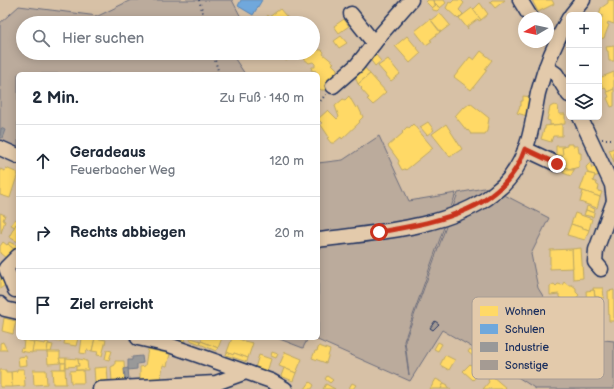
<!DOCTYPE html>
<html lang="de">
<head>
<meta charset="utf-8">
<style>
  :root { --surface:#fff; --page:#f2f2f3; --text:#1f2937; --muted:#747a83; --line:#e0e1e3 }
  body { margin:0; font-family:"Balsamiq Sans",sans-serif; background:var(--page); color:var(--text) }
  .controls { position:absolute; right:12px; top:12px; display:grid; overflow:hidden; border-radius:6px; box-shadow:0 2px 10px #0003 }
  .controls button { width:36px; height:36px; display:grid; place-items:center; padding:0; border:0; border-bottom:1px solid var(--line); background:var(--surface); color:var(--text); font:20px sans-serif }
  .compass { position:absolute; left:518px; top:12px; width:36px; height:36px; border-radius:50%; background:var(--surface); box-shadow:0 2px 10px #0003; rotate:261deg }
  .stop { position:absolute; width:12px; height:12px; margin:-9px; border:3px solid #c8321e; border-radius:50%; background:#fff }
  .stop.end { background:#c8321e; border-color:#fff; box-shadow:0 1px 4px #0008 }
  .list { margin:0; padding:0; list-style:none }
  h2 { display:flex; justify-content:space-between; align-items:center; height:52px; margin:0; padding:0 16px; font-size:17px }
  h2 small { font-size:13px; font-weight:400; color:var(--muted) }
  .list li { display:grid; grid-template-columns:26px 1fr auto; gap:12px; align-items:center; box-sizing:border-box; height:72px; padding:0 16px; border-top:1px solid var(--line) }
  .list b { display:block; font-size:15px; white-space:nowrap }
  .list p { margin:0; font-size:13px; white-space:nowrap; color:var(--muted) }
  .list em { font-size:13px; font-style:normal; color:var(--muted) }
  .icon { flex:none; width:22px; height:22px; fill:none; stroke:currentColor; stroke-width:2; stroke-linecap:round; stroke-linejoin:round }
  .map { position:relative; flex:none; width:614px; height:389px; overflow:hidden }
  .search { position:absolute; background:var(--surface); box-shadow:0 2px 10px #0003; left:16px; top:16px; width:304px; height:44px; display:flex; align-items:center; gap:10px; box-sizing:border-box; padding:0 14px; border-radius:22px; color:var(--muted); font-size:15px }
  .panel { position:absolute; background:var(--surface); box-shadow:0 2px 10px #0003; left:16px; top:72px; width:304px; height:268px; border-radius:6px }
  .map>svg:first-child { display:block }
  .green { fill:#bbab9c; stroke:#6b6d7d }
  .homes { fill:#ffd966; stroke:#bba664 }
  .schools { fill:#6fa8dc; stroke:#5684b6 }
  .industry { fill:#999; stroke:#737987 }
  .building { fill:#a59b93; stroke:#1b2f5e }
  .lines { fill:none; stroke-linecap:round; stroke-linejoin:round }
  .minor-casing { stroke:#1b2f5e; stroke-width:17 }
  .path { stroke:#1b2f5e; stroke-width:2; stroke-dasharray:1 3; stroke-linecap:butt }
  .minor { stroke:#e3caab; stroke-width:14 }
  .route { stroke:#c8321e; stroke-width:5 }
  .key { fill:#e3caab; stroke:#a79c94; stroke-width:1 }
  .key-label { font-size:11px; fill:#1b2f5e }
</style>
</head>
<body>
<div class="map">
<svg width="614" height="389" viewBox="0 0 614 389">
  <rect width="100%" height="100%" fill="#d7c1a6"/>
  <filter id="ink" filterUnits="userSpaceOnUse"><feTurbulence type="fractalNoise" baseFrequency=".025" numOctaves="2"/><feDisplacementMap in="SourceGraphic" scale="8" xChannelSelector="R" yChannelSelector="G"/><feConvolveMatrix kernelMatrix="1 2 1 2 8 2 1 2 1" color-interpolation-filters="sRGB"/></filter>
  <g filter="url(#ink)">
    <g class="green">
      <polygon points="131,0 232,0 244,23 23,23 23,53 231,53 245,74 18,74 18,150 0,142 0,23 19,6 98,16"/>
      <polygon points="379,136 409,201 456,193 404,341 409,375 405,341 458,193 489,187 549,218 531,254 538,288 554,314 569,327 594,339 614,341 614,389 536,389 475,349 442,330 410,381 313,338 318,338 318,163 343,160"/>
      <polygon points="277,338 308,338 303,348"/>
    </g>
    <g class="homes">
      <polygon points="428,0 432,0 436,5 432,8 426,2"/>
      <polygon points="434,0 444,0 446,3 440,8 433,1"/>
      <polygon points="454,0 461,0 464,3 459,10 463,14 458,19 446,8 449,2 451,3"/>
      <polygon points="492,0 505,0 495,8 490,2"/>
      <polygon points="532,0 552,0 554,4 538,12"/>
      <polygon points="608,0 614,0 614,24 608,22 607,24 609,25 604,38 599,39 599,17 602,18 602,15 599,15 601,8 608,3"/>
      <polygon points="480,3 488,14 481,20 473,10"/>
      <polygon points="436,5 440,8 437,11 433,10 432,8"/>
      <polygon points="472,8 481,20 479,21 478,19 467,27 468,29 459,18"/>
      <polygon points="280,9 292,23 262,23 264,22 263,21 268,15 269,17"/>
      <polygon points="440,13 450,25 441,32 431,20"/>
      <polygon points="344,19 349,26 339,33 334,26"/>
      <polygon points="430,19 440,32 430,40 432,41 426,45 415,31"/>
      <polygon points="341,36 347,43 339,48 334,41"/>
      <polygon points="407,36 421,53 410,63 395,46"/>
      <polygon points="614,46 614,61 609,61 608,51 607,51 606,47"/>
      <polygon points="315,47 318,50 322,50 324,52 323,54 334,63 332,64 337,69 337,72 334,75 335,76 331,80 330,79 325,83 328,86 325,90 321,90 319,88 318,89 318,74 312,74 316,72 316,71 311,70 312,67 315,67 315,64 313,62 309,63 303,58 308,53 313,53 313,49"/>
      <polygon points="481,51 492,60 485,69 487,70 471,90 454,77 470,57 474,60"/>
      <polygon points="279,53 297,53 286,61"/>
      <polygon points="375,54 381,61 375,66 369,58"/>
      <polygon points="388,59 400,74 391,81 378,66"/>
      <polygon points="365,68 370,74 358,84 354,74 359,73 358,69"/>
      <polygon points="614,72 614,89 607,92 605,87 603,88 599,78"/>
      <polygon points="370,74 386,92 377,100 378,101 373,105 367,99 369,98 361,89 362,88 358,84"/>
      <polygon points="614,89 614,106 611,107 607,98 609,97 607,92"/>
      <polygon points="349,96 356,108 358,106 363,117 359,121 360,122 342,139 341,137 334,143 331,143 327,138 329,137 321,125 322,123 318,119 328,110 337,119 339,117 335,106 343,99 345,100"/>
      <polygon points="523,96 533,97 527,116 517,113 520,106 521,106 521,101 523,101"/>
      <polygon points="470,103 489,118 487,131 485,134 471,134 468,130 467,131 455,116 463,107 464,108"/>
      <polygon points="554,105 558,106 559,114 565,114 565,124 550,125 550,121 547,120 550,107"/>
      <polygon points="428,122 434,130 427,135 420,127"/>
      <polygon points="413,124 433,148 406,170 405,169 402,170 398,163 399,161 388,146 403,133 402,132 407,127 409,128"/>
      <polygon points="446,124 462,149 450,157 432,134"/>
      <polygon points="562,124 562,136 553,136 551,142 541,139 544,129 545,129 545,126"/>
      <polygon points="567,144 573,144 573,146 578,146 579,153 581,153 581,160 579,160 579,167 568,170 568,168 563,167 562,147 567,146"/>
      <polygon points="556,146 564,146 564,147 562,147 563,155 556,156"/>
      <polygon points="614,148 614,162 609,150"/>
      <polygon points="590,163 592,168 595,166 599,175 594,177 595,175 588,173 586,167"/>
      <polygon points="6,168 18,173 10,198 0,195 0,169 5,171"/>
      <polygon points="565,168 568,168 568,170 574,170 574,168 574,170 571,176 563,173"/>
      <polygon points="586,173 595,175 593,181 596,182 597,185 599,186 598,191 602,192 600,197 580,190"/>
      <polygon points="583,191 600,197 597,208 580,202"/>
      <polygon points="587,206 595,209 594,213 586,210"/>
      <polygon points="586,210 594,213 593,217 584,215"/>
      <polygon points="0,213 5,215 3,220 5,221 1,233"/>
      <polygon points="575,213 592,219 589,230 571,224"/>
      <polygon points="15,219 18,221 18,225 16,224 15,227 11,225"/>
      <polygon points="16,224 18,225 18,242 9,237"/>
      <polygon points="571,224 589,230 585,240 567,235"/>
      <polygon points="3,242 7,245 8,244 15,250 7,259 0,253 0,246"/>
      <polygon points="9,242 18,246 15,250 8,244"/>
      <polygon points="581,248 583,278 573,279 572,249"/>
      <polygon points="572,249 573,268 550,269 550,250"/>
      <polygon points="2,273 4,276 1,278 5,285 0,289 0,274"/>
      <polygon points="564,282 568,285 572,285 576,288 576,292 579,295 576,299 577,302 576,304 577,306 576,310 567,310 567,302 564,302 559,297 559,294 550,295 550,286 554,284 556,286 558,284 562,285"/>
      <polygon points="593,288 603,288 604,298 595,297 594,290 593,290"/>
      <polygon points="594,290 595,297 599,297 600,323 599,320 594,320 594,323 588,323 586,291"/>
      <polygon points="614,290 614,321 609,321 608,291"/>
      <polygon points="4,318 16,321 13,334 2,331"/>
      <polygon points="49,338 61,338 60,342 49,340"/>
      <polygon points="65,338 78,338 76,346 64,344"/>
      <polygon points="82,338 95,338 92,351 87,350 86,354 80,353"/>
      <polygon points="95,338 106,340 102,356 97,355 98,352 92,351"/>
      <polygon points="173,338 185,338 183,344 172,340"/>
      <polygon points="191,338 201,341 200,344 190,340"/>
      <polygon points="202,338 222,338 218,348 201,341"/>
      <polygon points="232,338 237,338 244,341 253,343 248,358 234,353 233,355 227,352"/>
      <polygon points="24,340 34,342 32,353 20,351 21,348 23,349"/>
      <polygon points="201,341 218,348 216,351 200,344"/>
      <polygon points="3,342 7,350 0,350 0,343"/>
      <polygon points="34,342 45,344 46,342 49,343 47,352 32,352"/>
      <polygon points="438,342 442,344 438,351 434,349"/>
      <polygon points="48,344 53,345 51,352 47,352"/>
      <polygon points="319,346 330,350 326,363 312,358 315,351 317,351"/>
      <polygon points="148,349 170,354 167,366 163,365 161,378 140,379 140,367 145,366"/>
      <polygon points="470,349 477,354 474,357 468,352"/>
      <polygon points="107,350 112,351 109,360 105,359"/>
      <polygon points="47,352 60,352 60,363 48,364"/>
      <polygon points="227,352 233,355 234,353 248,358 247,362 226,355"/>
      <polygon points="272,352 278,354 276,358 271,356"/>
      <polygon points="285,352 302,359 296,373 279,366"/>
      <polygon points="259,355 271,359 267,372 255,368"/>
      <polygon points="445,355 455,360 449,370 440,365"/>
      <polygon points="26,356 27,365 19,366 18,357"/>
      <polygon points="59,358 66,358 66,363 61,363"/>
      <polygon points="66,358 78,359 79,366 66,367"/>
      <polygon points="78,359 85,360 85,361 87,361 88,370 76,370 76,366 79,366"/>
      <polygon points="115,361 124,361 125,380 112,381 111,367 115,365"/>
      <polygon points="61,363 66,363 65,369 61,369"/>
      <polygon points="470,364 480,373 473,380 463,371"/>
      <polygon points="107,367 108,381 95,382 94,368"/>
      <polygon points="284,368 296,373 293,381 281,376"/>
      <polygon points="17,369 24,369 25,386 12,387 11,372 17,371"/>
      <polygon points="52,369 65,369 66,384 53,384"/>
      <polygon points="0,370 6,370 6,372 11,372 12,387 0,387"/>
      <polygon points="33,370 46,370 47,384 34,385"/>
      <polygon points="83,370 84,383 71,383 70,371"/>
      <polygon points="327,376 333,380 330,383 325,379"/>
      <polygon points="492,376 506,388 506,389 483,389 489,382 488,380"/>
      <polygon points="436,379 444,383 441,389 430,389"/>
      <polygon points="310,382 314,385 312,389 305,389"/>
      <polygon points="352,383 356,385 353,389 349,388"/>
      <polygon points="444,383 448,385 447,387 451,389 441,389"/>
      <polygon points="326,384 335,389 323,389"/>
    </g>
    <polygon class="schools" points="241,0 262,0 253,15 238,6"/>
    <g class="industry">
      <polygon points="1,128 5,130 2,138 0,137"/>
      <polygon points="142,356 143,363 137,364 137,369 128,370 128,360 132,360 132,357"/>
      <polygon points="128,368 129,379 125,379 124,369"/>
    </g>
    <polygon class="building" points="435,321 439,324 433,330 430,328"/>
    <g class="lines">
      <defs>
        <g id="minor">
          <polyline points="520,0 531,18"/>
          <polyline points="351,14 374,43"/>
          <polyline points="571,15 583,0"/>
          <polyline points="546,67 556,74 569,95"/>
          <polyline points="333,86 357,65 382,33 411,0"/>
          <polyline points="580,117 612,185 614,201 596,250 595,262 601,269"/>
          <polyline points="0,148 18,156"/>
          <polyline points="525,149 557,164"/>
          <path d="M318,240C372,233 451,228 494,193C512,180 523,159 529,138C533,123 535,108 538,93C545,66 555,42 569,18"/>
          <polyline points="15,290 6,268 18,256"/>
          <polyline points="0,304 5,309 18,312"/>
          <polyline points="138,338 169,345 246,372"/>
          <polyline points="100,389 216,383 246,372 271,381 285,389"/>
        </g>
      </defs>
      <use href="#minor" class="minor-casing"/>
      <g class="path">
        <polyline points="199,0 206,23"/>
        <polyline points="213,53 219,74"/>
        <polyline points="318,104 326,94"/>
        <polyline points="602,139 614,139"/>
      </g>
      <use href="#minor" class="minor"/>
    </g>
  </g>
  <g class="lines" filter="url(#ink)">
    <path class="route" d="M379,232C435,222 504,212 525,149L557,164"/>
  </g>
  <rect x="472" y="297" width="132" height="82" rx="6" class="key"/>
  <rect x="480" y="306" width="18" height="10" fill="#ffd966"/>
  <rect x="480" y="324" width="18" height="10" fill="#6fa8dc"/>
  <rect x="480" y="342" width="18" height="10" fill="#999"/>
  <rect x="480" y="360" width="18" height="10" fill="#a59b93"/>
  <g class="key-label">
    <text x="505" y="315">Wohnen</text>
    <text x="505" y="333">Schulen</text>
    <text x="505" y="351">Industrie</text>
    <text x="505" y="369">Sonstige</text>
  </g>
</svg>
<div class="controls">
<button>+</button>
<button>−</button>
<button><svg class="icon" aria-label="layers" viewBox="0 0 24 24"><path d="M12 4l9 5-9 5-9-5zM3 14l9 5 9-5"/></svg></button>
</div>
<svg class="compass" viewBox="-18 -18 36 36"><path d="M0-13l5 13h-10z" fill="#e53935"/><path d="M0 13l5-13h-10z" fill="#747a83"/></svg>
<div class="stop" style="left:379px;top:232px"></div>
<div class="stop end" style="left:557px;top:164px"></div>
<div class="search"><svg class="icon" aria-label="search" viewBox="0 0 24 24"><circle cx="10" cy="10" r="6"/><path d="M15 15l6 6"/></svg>Hier suchen</div>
<section class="panel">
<h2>2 Min.<small>Zu Fuß · 140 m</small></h2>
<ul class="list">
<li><svg class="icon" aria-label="ahead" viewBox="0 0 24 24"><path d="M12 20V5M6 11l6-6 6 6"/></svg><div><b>Geradeaus</b><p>Feuerbacher Weg</p></div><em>120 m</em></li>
<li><svg class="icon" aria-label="right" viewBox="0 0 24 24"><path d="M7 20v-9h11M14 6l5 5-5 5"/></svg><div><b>Rechts abbiegen</b></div><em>20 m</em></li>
<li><svg class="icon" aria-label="arrive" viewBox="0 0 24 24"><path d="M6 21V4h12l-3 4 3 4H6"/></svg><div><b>Ziel erreicht</b></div></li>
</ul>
</section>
</div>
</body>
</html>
